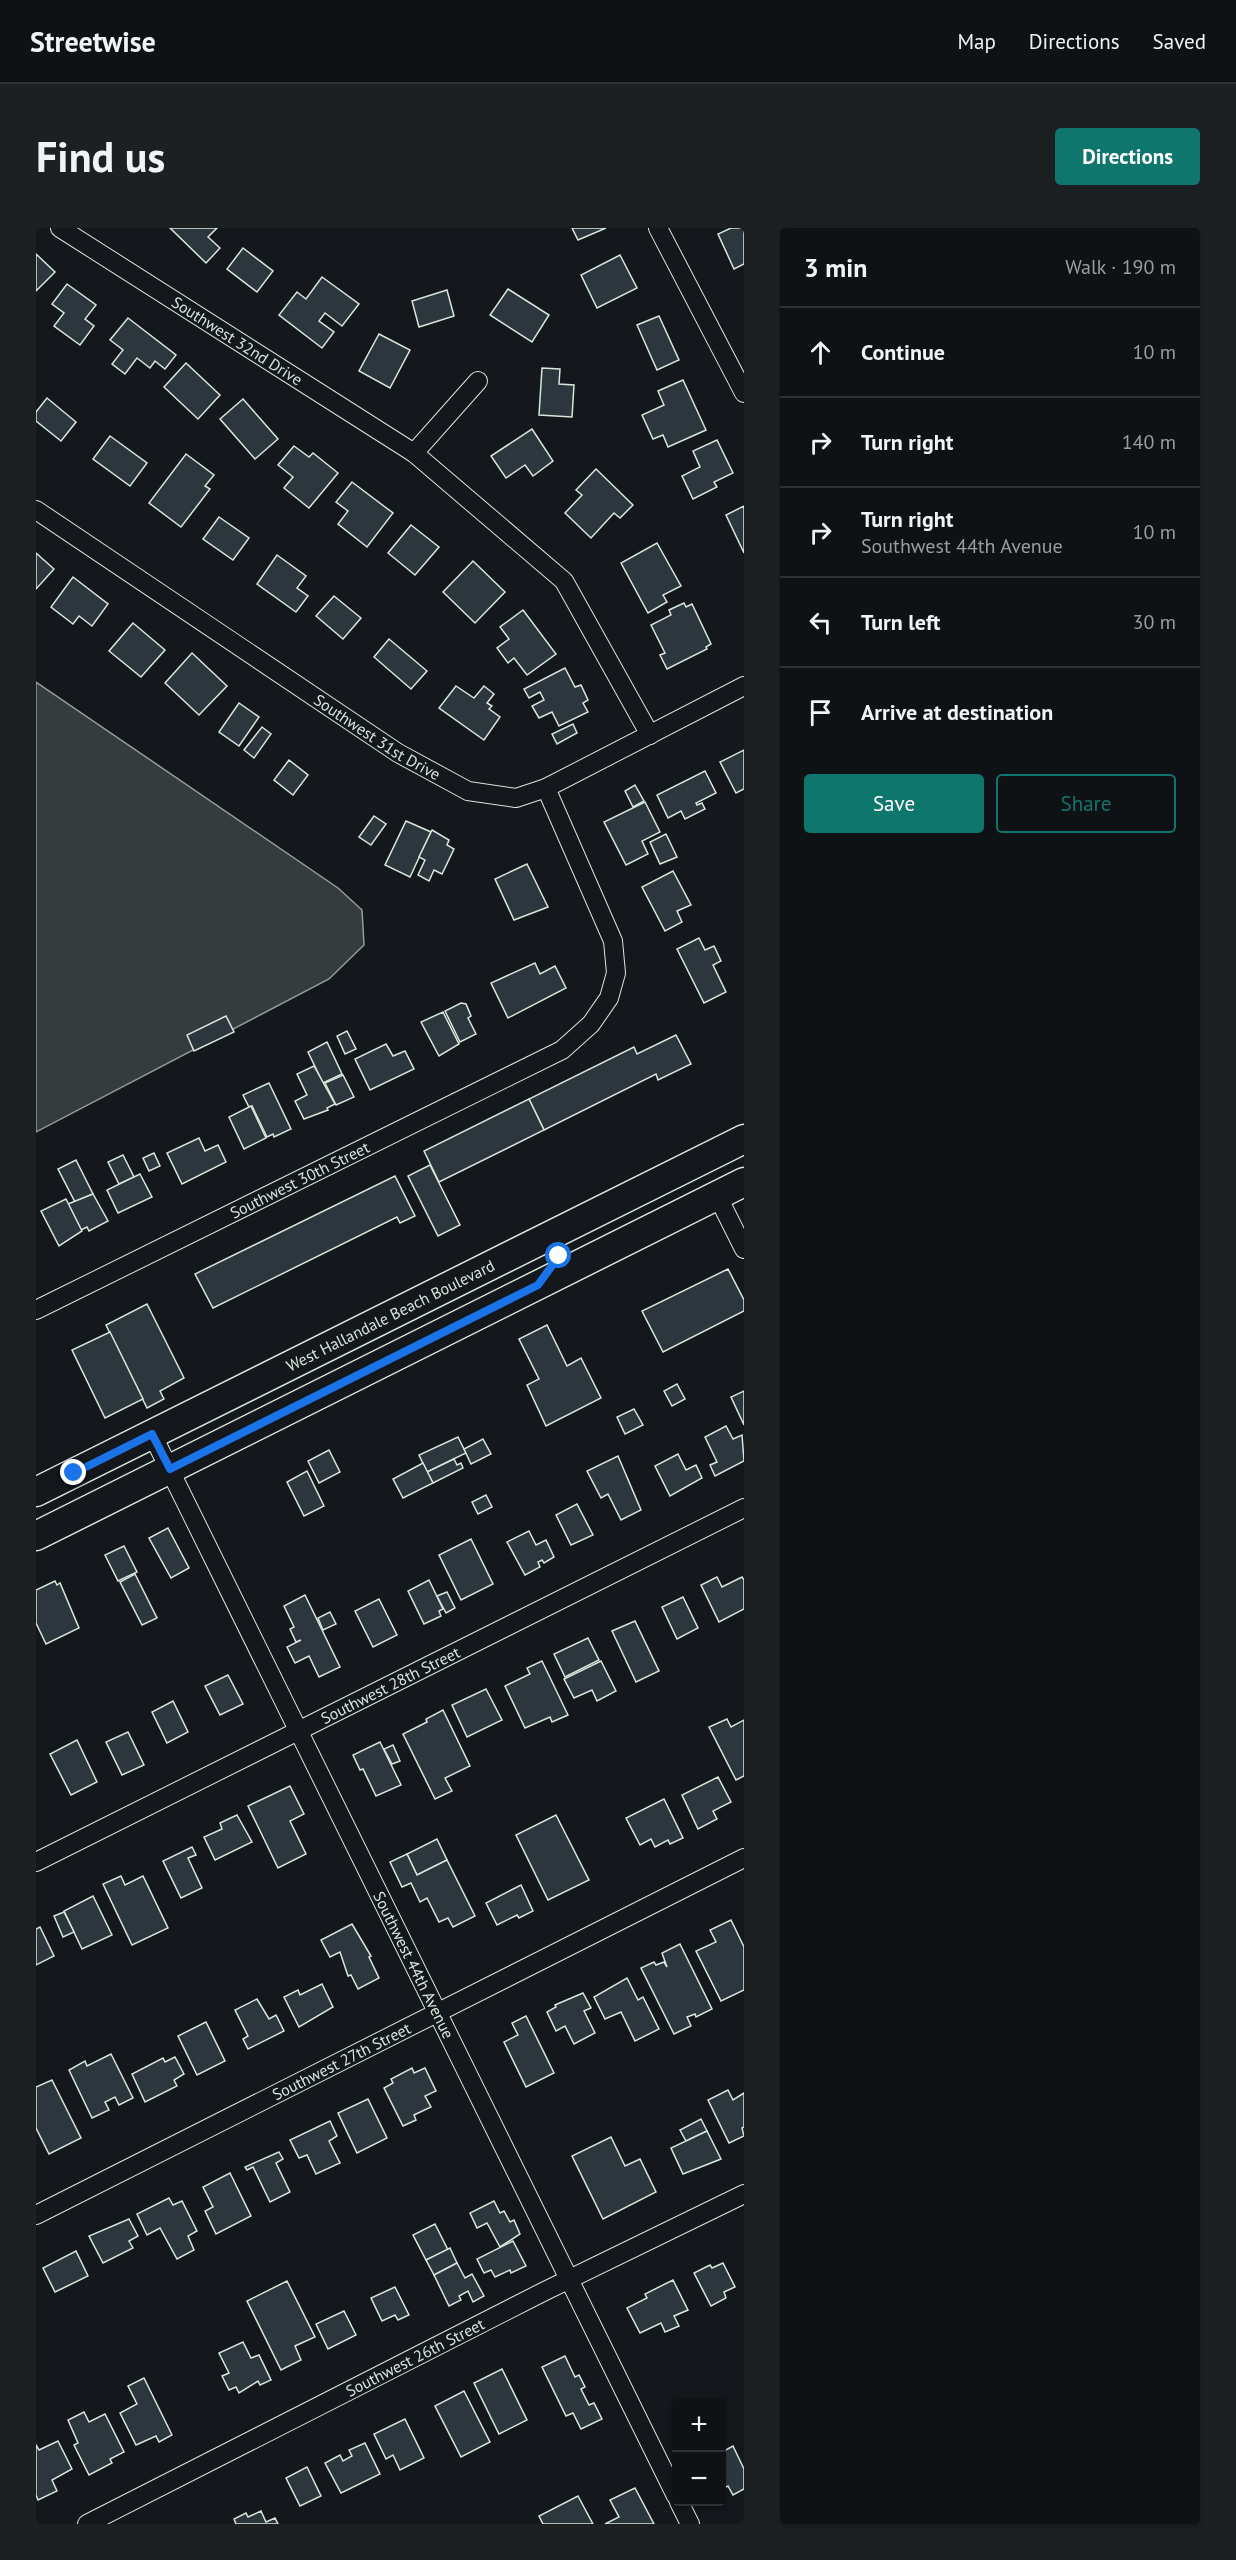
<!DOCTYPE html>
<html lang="en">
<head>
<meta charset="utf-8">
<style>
  :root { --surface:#0f1215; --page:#1d2022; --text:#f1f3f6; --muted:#9b9ea0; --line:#2f3234; --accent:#0f766e }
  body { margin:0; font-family:"PT Sans",sans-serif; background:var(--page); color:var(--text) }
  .controls { position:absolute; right:18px; bottom:18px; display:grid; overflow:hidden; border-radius:6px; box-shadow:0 2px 4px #0004 }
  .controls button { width:54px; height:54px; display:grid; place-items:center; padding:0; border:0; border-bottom:2px solid var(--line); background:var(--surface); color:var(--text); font:30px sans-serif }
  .stop { position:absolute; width:18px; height:18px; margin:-14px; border:4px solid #1a73e8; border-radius:50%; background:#fff }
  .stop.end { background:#1a73e8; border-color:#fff; box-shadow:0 2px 6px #0008 }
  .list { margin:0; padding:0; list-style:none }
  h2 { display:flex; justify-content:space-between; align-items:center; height:78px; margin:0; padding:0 24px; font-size:26px }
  h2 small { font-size:20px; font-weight:400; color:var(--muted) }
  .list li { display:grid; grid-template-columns:39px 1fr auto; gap:18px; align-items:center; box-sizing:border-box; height:90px; padding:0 24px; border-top:2px solid var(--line) }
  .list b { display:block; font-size:22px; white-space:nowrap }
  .list p { margin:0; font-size:20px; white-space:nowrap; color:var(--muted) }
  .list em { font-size:20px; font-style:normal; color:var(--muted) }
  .actions { display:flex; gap:12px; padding:18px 24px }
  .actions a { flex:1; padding:14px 0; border:2px solid var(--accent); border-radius:6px; text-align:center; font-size:21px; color:var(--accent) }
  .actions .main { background:var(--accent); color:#fff }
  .icon { flex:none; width:33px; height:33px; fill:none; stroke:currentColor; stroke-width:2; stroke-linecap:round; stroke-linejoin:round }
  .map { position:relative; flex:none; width:708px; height:2296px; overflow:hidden; border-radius:6px }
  header { display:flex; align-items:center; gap:36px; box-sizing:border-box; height:84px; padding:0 30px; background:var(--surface); border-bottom:2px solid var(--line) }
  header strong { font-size:28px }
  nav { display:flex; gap:33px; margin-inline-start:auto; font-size:21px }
  .intro { display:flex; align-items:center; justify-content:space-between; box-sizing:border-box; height:144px; padding:0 36px }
  h1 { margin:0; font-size:42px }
  .button { padding:15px 27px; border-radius:6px; background:var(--accent); color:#fff; font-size:21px; font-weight:700 }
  main { display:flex; gap:36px; padding:0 36px }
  aside { flex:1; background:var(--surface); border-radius:6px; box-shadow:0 2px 4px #0004 }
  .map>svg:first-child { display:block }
  .water { fill:#363b3e; stroke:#939e99; stroke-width:1.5 }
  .building { fill:#2c363c; stroke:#d8e6dc; stroke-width:1.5 }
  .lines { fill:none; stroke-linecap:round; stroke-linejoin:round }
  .minor-casing { stroke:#d8e6dc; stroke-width:20 }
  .primary-casing { stroke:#d8e6dc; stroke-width:31 }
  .minor { stroke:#14181c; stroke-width:18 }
  .primary { stroke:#14181c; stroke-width:28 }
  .route { stroke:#1a73e8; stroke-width:8 }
  .labels { text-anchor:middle; stroke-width:4.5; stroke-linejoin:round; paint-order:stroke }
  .street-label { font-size:16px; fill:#d8e6dc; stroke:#14181c }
</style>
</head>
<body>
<header>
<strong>Streetwise</strong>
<nav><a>Map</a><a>Directions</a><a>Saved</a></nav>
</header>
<div class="intro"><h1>Find us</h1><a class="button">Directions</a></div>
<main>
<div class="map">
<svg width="708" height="2296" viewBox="0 0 708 2296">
  <rect width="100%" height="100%" fill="#14181c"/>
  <polygon class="water" points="0,454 302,660 326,682 328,717 293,751 0,904"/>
  <g class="building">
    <polygon points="134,0 181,0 172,9 184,20 170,35"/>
    <polygon points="536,0 570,0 542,12"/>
    <polygon points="695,0 708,0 708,36 698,41 682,6"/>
    <polygon points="207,20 237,43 221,64 191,41"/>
    <polygon points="0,26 19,44 0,63"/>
    <polygon points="584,27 601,60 561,80 545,47"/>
    <polygon points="286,49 323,76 306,98 289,85 283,93 298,104 286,120 243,87 261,64 270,71"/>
    <polygon points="31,56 60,77 49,91 58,98 44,117 18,98 28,85 16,76"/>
    <polygon points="472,61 513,87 496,114 454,87"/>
    <polygon points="411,62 418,88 383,99 376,73"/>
    <polygon points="623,88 643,132 621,142 601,97"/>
    <polygon points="92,90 140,127 129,141 119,133 114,140 101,130 89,146 76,136 87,122 74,112"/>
    <polygon points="343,106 374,122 354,160 323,143"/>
    <polygon points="150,135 184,167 162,191 128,159"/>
    <polygon points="506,140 524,141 523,156 538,157 536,189 503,187"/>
    <polygon points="647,152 670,202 632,219 627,207 617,211 606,187 628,177 622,163"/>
    <polygon points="11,170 40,194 25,213 0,193 0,184"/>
    <polygon points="207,171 242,211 219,231 184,191"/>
    <polygon points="496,201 517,233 497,248 489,237 470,250 455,228"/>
    <polygon points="74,208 111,235 94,258 57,231"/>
    <polygon points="681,212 697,245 678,254 681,259 657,271 646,248 664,239 657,223"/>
    <polygon points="258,218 273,229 277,225 302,245 273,280 248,260 257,249 242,237"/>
    <polygon points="150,226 178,247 169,258 174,261 145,299 113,275"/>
    <polygon points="560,241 597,277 584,290 578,285 555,310 529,285 546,267 540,262"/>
    <polygon points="316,254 357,285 331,319 302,296 312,283 300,274"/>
    <polygon points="708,278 708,325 690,287"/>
    <polygon points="183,289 213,310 197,332 167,311"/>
    <polygon points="375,297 403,319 379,347 352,325"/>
    <polygon points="621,315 645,358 627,367 631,374 612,385 585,335"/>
    <polygon points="0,325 18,341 0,361"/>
    <polygon points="241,327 270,348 261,360 272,368 260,384 221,356"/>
    <polygon points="437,333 469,364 439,395 407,364"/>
    <polygon points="37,349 72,376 56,398 43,388 37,396 15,379"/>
    <polygon points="298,368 325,390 307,411 280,388"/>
    <polygon points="648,375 650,379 656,376 675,416 670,419 671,421 631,441 624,427 629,425 615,397 635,387 633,382"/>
    <polygon points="487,382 520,426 491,447 478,430 472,435 461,420 473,411 464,399"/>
    <polygon points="97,395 129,422 105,449 73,423"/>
    <polygon points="353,411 391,443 375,461 338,429"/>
    <polygon points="156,425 191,458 163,487 129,455"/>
    <polygon points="529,440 539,459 545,457 552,472 547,475 552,484 523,498 516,484 503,490 496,478 508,472 504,464 493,470 488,461"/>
    <polygon points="420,458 438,470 448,458 458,466 451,475 456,478 453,481 464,489 448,512 403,480"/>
    <polygon points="203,475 223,489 203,518 183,504"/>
    <polygon points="537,496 541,505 521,516 516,506"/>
    <polygon points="226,499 235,506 218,530 208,522"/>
    <polygon points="708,522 708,561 700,565 684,534"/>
    <polygon points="253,532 272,547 257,567 238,552"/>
    <polygon points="669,543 680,565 660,575 661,577 666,575 669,581 649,591 645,583 632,590 621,567"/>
    <polygon points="599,557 608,573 597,579 589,563"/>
    <polygon points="609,574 624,604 606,613 612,626 590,637 568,594"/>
    <polygon points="338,588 350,596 335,617 323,609"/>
    <polygon points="370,593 395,604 374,649 349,637"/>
    <polygon points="396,602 413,612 411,617 418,621 406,646 398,642 393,653 382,647 389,632 383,629"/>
    <polygon points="630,606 641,629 624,636 614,614"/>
    <polygon points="491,636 512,679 478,692 459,651"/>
    <polygon points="637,643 655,677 641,683 646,694 629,703 606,659"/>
    <polygon points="663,710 669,722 678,718 685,733 677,737 690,764 668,775 641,721"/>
    <polygon points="499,735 504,746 519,738 530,760 472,790 455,755"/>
    <polygon points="425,775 430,776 435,788 432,790 440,806 424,814 409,783"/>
    <polygon points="407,784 423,816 403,828 385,794"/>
    <polygon points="190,788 198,804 158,823 151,807"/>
    <polygon points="311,803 320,821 309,826 301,808"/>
    <polygon points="640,807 655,836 622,852 620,846 508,902 493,871 598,819 601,826"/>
    <polygon points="291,814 306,846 287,855 272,824"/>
    <polygon points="350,816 357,828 369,823 378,841 334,862 319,831"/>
    <polygon points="278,838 299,876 291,880 292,882 268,891 259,873 271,867 261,846"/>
    <polygon points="307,847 318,869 300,877 289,855"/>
    <polygon points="233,855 255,901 238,909 237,906 231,909 216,878 213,879 207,867"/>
    <polygon points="493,871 508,902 403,954 388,923"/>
    <polygon points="215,878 230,910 208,921 193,889"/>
    <polygon points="163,910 169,923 182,917 190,934 146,956 131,925"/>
    <polygon points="118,925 124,938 113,943 107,930"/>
    <polygon points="87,927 98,949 83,956 72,934"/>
    <polygon points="40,932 57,966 39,974 22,941"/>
    <polygon points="394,937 424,997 402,1008 372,948"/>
    <polygon points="104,946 116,969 82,985 71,962"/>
    <polygon points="359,948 379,988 364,995 361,989 177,1080 159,1046"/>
    <polygon points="57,966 72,993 53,1003 51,999 45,1002 32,976"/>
    <polygon points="30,971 46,1003 23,1018 5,983"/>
    <polygon points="692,1041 708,1072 708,1083 627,1124 606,1083"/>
    <polygon points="111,1076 148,1150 124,1163 128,1171 111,1180 70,1097"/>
    <polygon points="511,1097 531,1138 545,1130 565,1170 510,1198 491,1157 503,1151 483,1111"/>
    <polygon points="74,1104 107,1171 69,1190 36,1122"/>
    <polygon points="641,1156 649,1171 636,1178 628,1163"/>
    <polygon points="708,1163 708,1197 695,1169"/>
    <polygon points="598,1181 607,1197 589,1206 581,1189"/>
    <polygon points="690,1198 697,1211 706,1207 708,1233 679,1248 674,1237 681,1234 669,1209"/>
    <polygon points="422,1209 430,1225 391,1244 383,1227"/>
    <polygon points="447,1211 455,1226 435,1236 428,1221"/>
    <polygon points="293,1222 304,1244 283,1255 272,1233"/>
    <polygon points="642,1226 650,1242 660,1237 666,1250 634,1268 619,1238"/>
    <polygon points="582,1228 605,1282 585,1292 572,1266 565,1270 551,1243"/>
    <polygon points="418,1231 421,1237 425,1235 427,1240 397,1255 391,1244"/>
    <polygon points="387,1235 397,1255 367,1270 357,1251"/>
    <polygon points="271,1243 288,1278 268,1288 251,1254"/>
    <polygon points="450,1267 456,1279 442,1286 436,1274"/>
    <polygon points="541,1276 557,1307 535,1317 520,1287"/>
    <polygon points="132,1300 153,1340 135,1350 113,1310"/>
    <polygon points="493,1303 500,1317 510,1312 518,1329 508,1335 506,1332 502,1334 504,1339 489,1347 471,1314"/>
    <polygon points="435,1311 457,1356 425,1372 403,1327"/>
    <polygon points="88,1318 101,1344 82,1353 69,1327"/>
    <polygon points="99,1346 121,1390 106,1397 84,1354"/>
    <polygon points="681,1349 686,1359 706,1349 708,1352 708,1381 683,1394 665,1357"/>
    <polygon points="393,1352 407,1381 403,1383 405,1388 388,1396 372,1363"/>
    <polygon points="19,1353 21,1357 24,1355 43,1400 10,1416 0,1395 0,1362"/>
    <polygon points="411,1364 419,1380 410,1385 401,1368"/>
    <polygon points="269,1367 304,1439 283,1449 273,1428 259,1435 251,1419 265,1412 260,1414 254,1401 258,1399 248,1378"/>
    <polygon points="647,1369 662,1400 641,1411 626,1379"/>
    <polygon points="343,1371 361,1407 337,1419 319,1383"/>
    <polygon points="294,1384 300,1396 287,1402 282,1390"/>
    <polygon points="599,1393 623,1443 600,1454 576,1403"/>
    <polygon points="552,1410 563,1432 529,1449 518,1426"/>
    <polygon points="506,1433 532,1487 516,1494 514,1489 489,1500 469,1458 494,1446 491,1440"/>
    <polygon points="565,1433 580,1463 561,1473 556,1462 538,1470 528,1451"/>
    <polygon points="192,1447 207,1476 184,1487 169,1458"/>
    <polygon points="450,1461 466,1492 431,1509 416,1477"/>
    <polygon points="137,1473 152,1504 131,1515 116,1484"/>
    <polygon points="407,1482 434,1538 409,1550 416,1563 399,1571 367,1506 391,1494 390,1491"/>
    <polygon points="691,1491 695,1499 708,1492 708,1548 700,1552 673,1499"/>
    <polygon points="92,1504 108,1537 86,1547 70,1514"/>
    <polygon points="41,1512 61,1554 35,1567 14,1526"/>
    <polygon points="344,1514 365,1557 340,1568 327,1541 324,1542 317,1527"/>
    <polygon points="357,1517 364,1533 356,1536 348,1521"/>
    <polygon points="682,1549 695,1574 677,1583 681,1591 662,1601 646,1567"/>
    <polygon points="254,1558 268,1586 254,1593 270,1626 242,1640 212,1578"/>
    <polygon points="628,1571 647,1610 634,1616 632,1612 619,1619 615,1611 604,1617 590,1590"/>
    <polygon points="201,1587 216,1614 179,1632 168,1609 186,1601 184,1595"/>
    <polygon points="520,1587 553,1652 512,1672 480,1607"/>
    <polygon points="401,1611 411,1632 381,1647 371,1626"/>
    <polygon points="156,1619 160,1627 152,1630 166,1660 145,1670 127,1633"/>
    <polygon points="371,1626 381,1647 411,1632 439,1688 417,1699 412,1690 403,1694 391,1670 384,1674 375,1655 366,1659 354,1634"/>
    <polygon points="85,1648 89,1657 107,1648 132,1700 96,1717 67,1656"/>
    <polygon points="485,1657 497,1683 483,1690 481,1687 461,1697 450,1675"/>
    <polygon points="57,1668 76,1707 46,1721 28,1683"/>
    <polygon points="28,1684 38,1704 27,1709 18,1688"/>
    <polygon points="695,1692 708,1719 708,1762 685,1773 660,1723 680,1714 674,1702"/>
    <polygon points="316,1696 335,1728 333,1729 343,1750 322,1761 315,1747 312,1748 304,1724 294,1729 285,1712"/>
    <polygon points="4,1699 18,1728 0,1737 0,1701"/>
    <polygon points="644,1716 676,1781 660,1789 659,1786 651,1789 655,1798 638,1806 605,1740 618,1734 620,1737 628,1734 631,1739 626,1725"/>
    <polygon points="591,1750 602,1772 607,1769 623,1801 599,1813 585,1784 569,1791 558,1769"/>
    <polygon points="286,1756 297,1779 263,1799 248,1769 262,1762 264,1767"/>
    <polygon points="547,1765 555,1780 548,1783 559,1805 538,1816 529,1798 520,1803 511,1784 520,1779 519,1777"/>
    <polygon points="221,1771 233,1791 240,1787 248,1803 212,1821 207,1811 212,1808 199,1782"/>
    <polygon points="490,1788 518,1845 490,1859 468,1814 482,1807 476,1795"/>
    <polygon points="170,1794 189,1833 161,1847 142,1808"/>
    <polygon points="75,1826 97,1870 83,1877 79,1869 69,1874 73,1882 56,1890 33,1842 49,1833 51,1838"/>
    <polygon points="139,1829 148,1846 138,1852 141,1858 109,1874 96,1846 127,1830 129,1834"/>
    <polygon points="376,1840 378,1845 389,1840 400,1863 389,1868 395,1879 378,1887 380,1892 367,1898 348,1860 357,1855 355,1851"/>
    <polygon points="16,1852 45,1910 13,1926 0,1900 0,1859"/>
    <polygon points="692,1862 697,1872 708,1865 708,1899 706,1900 708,1908 693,1915 672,1872"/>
    <polygon points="332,1871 351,1910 321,1925 302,1885"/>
    <polygon points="665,1891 671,1903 650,1913 644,1902"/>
    <polygon points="294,1893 301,1908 293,1913 304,1935 280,1946 271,1927 263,1930 254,1912"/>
    <polygon points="671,1903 685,1931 647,1946 635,1920"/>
    <polygon points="575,1909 589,1938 604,1931 620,1964 567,1991 536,1928"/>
    <polygon points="243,1924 247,1931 240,1935 254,1964 234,1974 217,1939 211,1942 209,1939"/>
    <polygon points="194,1945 215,1988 180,2006 169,1983 177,1979 167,1959"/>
    <polygon points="133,1970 137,1977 146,1973 161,2003 152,2008 158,2022 141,2031 124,2000 111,2007 101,1986"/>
    <polygon points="458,1973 464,1985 468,1983 474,1994 478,1992 484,2006 464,2019 451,1995 441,2000 434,1985"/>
    <polygon points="93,1991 102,2008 93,2013 97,2020 67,2035 53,2008"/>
    <polygon points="399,1996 412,2022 390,2032 377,2007"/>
    <polygon points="477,2013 490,2038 475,2045 474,2042 459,2049 455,2042 448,2045 441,2031"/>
    <polygon points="414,2020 421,2035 398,2047 390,2032"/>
    <polygon points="40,2023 52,2048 19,2064 7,2040"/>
    <polygon points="421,2035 429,2050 436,2046 448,2068 437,2074 432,2063 423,2068 425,2072 413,2078 398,2047"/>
    <polygon points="687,2035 699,2059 688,2064 690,2070 675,2078 658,2045 674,2037 676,2040"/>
    <polygon points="637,2052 652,2082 638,2088 643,2098 629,2104 625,2095 604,2105 591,2080 611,2070 609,2066"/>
    <polygon points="251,2053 279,2109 259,2118 265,2132 245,2142 211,2073"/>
    <polygon points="359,2059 373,2087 362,2092 359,2087 346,2093 335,2070"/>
    <polygon points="308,2083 320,2107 292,2121 280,2096"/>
    <polygon points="207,2114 215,2130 223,2127 235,2152 224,2157 222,2153 203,2165 200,2159 193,2162 186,2148 193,2145 183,2125"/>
    <polygon points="529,2128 539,2149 543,2147 549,2159 545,2161 553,2177 558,2175 566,2191 545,2201 537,2185 530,2188 506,2139"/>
    <polygon points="466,2141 491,2192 463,2206 438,2155"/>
    <polygon points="108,2150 136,2207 123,2214 120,2208 100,2217 84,2185 101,2176 92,2158"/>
    <polygon points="428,2163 454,2214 425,2229 399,2178"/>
    <polygon points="48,2184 53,2194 69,2186 88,2224 74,2231 76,2235 53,2247 38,2217 42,2215 32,2192"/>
    <polygon points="369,2191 388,2230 364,2242 357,2227 350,2231 338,2206"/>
    <polygon points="22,2213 36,2241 16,2252 21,2263 2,2272 0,2267 0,2217 3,2222"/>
    <polygon points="329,2215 344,2246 305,2265 289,2235 304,2227 307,2233 316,2228 313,2222"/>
    <polygon points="697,2218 708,2241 708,2261 697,2267 692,2258 686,2261 686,2224"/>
    <polygon points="271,2239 285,2268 264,2278 250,2250"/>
    <polygon points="599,2260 618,2296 569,2296 583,2289 574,2272"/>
    <polygon points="542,2268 557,2296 507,2296 503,2288"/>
    <polygon points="225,2283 230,2294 239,2290 242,2296 200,2296 198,2291 210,2285 212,2289"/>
  </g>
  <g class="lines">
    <defs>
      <g id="minor">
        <path id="s1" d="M24,0L378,225L528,353L614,507"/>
        <polyline points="622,0 708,165"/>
        <polyline points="378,225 442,153"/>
        <path id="s2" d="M0,282L362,525L432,563L480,570L510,560L708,458"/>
        <polyline points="681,967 708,1021"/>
        <path id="s3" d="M0,1082L526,822L555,796L573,770L580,745L577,713L510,560"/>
        <path id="s4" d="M116,1206L640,2268"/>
        <path id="s5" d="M0,1634L708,1280"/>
        <path id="s6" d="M0,1987L708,1630"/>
        <polyline points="643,2274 654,2296"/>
        <path id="s7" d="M51,2296L507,2064L708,1966"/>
      </g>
      <g id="primary">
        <path id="s8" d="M0,1264L708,911"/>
        <polyline points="0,1308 708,954"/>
      </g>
    </defs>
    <use href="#minor" class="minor-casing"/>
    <use href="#primary" class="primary-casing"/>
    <use href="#minor" class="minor"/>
    <use href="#primary" class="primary"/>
  </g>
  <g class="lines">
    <polyline class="route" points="38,1245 116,1206 134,1241 502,1057 523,1028"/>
  </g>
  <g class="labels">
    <g class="street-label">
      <text dy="6" stroke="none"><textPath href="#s1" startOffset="210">Southwest 32nd Drive</textPath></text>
      <text dy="6" stroke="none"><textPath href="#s2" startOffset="410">Southwest 31st Drive</textPath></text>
      <text dy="6" stroke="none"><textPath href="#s3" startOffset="294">Southwest 30th Street</textPath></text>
      <text dy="6" stroke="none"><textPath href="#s8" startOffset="396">West Hallandale Beach Boulevard</textPath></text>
      <text dy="6" stroke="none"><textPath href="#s5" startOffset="396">Southwest 28th Street</textPath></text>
      <text dy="6" stroke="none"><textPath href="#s4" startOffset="592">Southwest 44th Avenue</textPath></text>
      <text dy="6" stroke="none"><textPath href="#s6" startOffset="342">Southwest 27th Street</textPath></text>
      <text dy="6" stroke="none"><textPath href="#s7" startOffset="368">Southwest 26th Street</textPath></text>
    </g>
  </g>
</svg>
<div class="controls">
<button>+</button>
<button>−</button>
</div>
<div class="stop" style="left:523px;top:1028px"></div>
<div class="stop end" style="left:38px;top:1245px"></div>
</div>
<aside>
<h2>3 min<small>Walk · 190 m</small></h2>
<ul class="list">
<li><svg class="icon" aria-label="ahead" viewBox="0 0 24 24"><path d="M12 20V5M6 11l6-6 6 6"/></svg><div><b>Continue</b></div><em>10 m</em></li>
<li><svg class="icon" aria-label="right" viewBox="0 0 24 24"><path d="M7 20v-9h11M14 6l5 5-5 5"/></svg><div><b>Turn right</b></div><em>140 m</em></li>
<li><svg class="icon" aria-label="right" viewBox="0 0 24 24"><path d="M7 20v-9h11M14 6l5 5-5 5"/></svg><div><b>Turn right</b><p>Southwest 44th Avenue</p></div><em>10 m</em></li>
<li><svg class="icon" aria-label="left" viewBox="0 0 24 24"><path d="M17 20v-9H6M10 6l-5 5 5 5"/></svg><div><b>Turn left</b></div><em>30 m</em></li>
<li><svg class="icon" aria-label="arrive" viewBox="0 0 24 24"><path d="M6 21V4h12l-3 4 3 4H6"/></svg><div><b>Arrive at destination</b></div></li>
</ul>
<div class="actions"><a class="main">Save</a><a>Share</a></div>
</aside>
</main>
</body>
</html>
